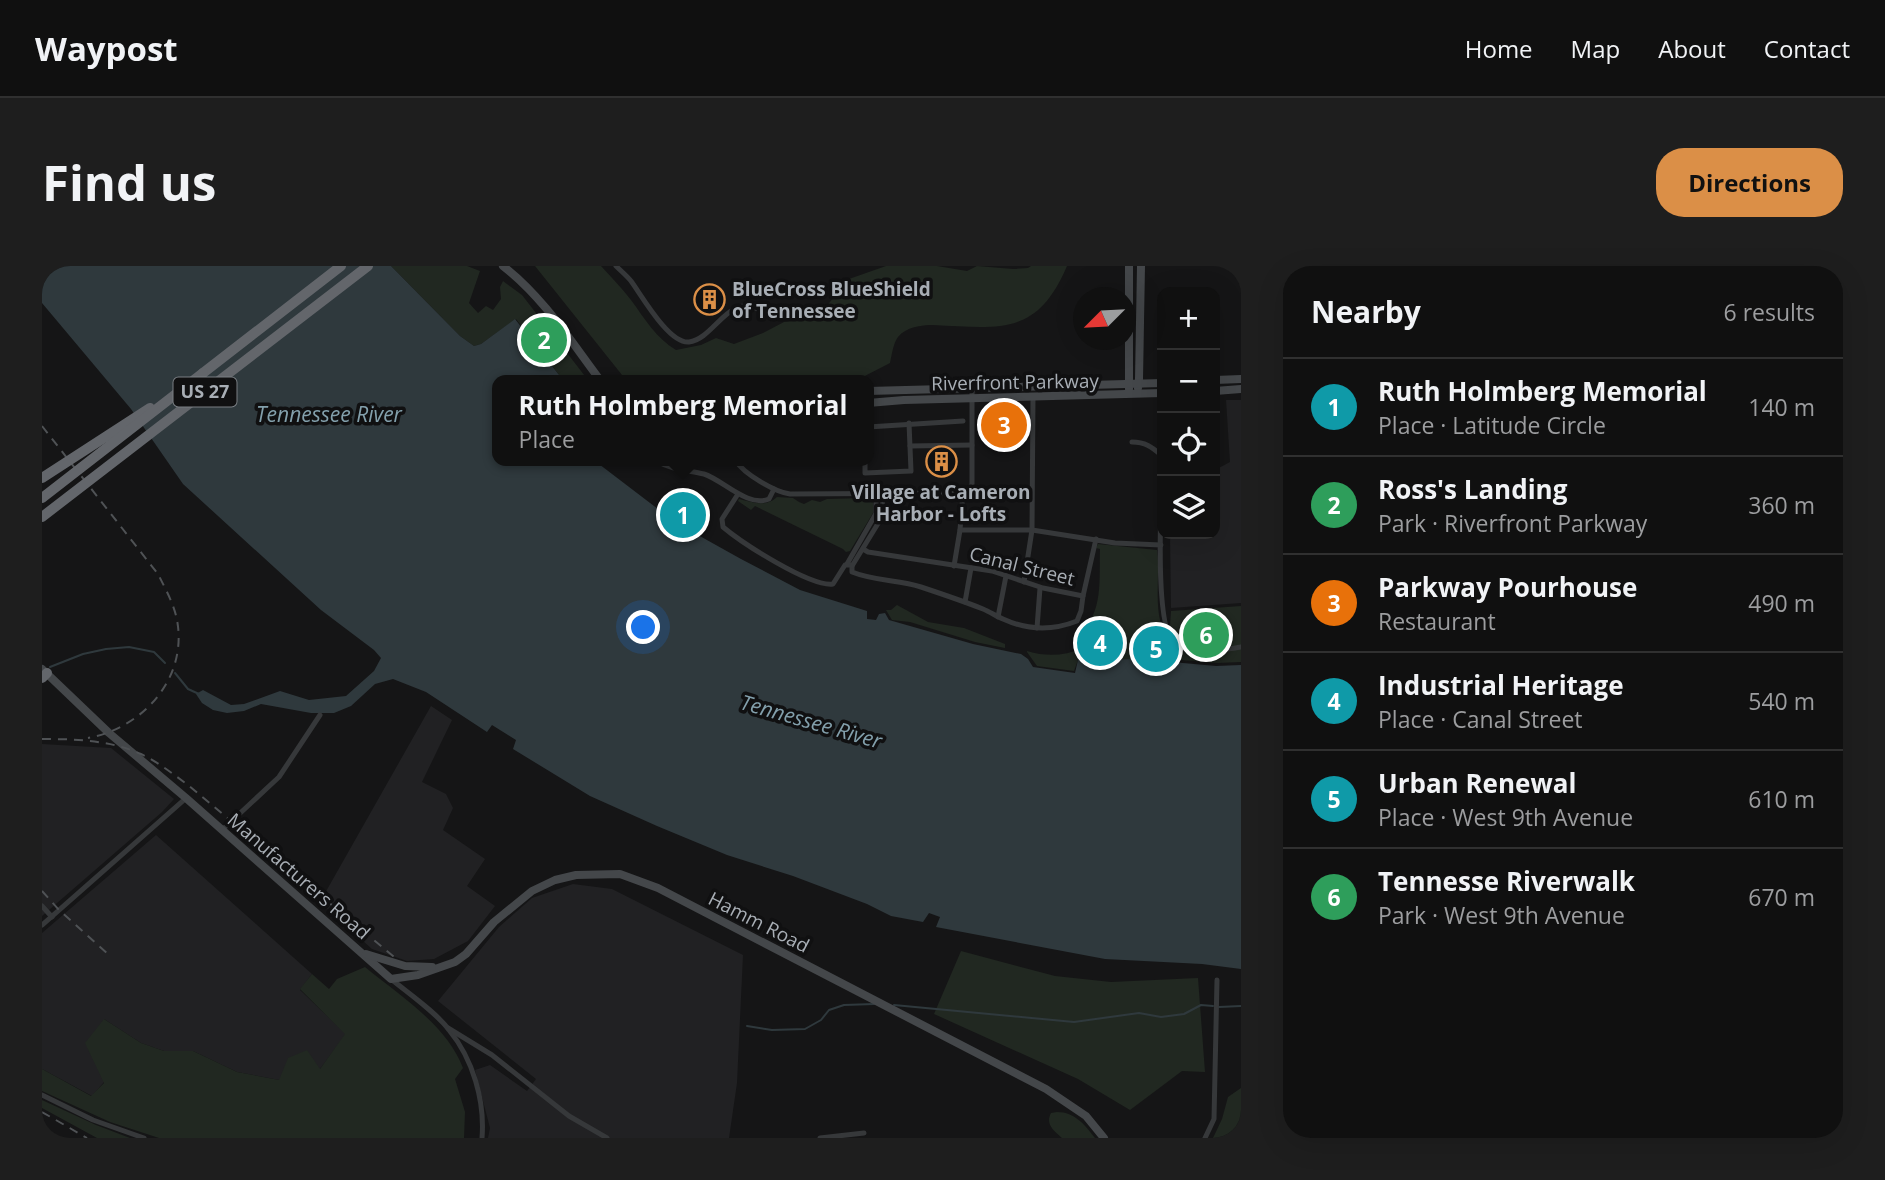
<!DOCTYPE html>
<html lang="en">
<head>
<meta charset="utf-8">
<style>
  :root { --surface:#101010; --page:#1e1e1e; --text:#f1f3f6; --muted:#9c9d9f; --line:#303030; --accent:#db8f47 }
  body { margin:0; font-family:"Open Sans",sans-serif; background:var(--page); color:var(--text) }
  .controls { position:absolute; right:21px; top:21px; display:grid; overflow:hidden; border-radius:14px; box-shadow:0 7px 28px #0002 }
  .controls button { width:63px; height:63px; display:grid; place-items:center; padding:0; border:0; border-bottom:2px solid var(--line); background:var(--surface); color:var(--text); font:35px sans-serif }
  .compass { position:absolute; left:1031px; top:21px; width:63px; height:63px; border-radius:50%; background:var(--surface); box-shadow:0 7px 28px #0002; rotate:246deg }
  .you { position:absolute; left:602px; top:362px; width:24px; height:24px; margin:-18px; border:5px solid #fff; border-radius:50%; background:#1a73e8; box-shadow:0 0 0 10px #1a73e833 }
  .badge { display:grid; place-items:center; width:46px; height:46px; border-radius:50%; background:var(--accent); color:#fff; font-size:23px; font-weight:700 }
  .pin { position:absolute; translate:-50% -50%; border:4px solid #fff; box-shadow:0 2px 7px #0006 }
  .popup { position:absolute; left:450px; top:109px; width:382px; height:91px; box-sizing:border-box; display:grid; place-content:center; border-radius:14px; background:var(--surface); filter:drop-shadow(0 2px 5px #0005); font-size:23px; white-space:nowrap; color:var(--muted) }
  .popup b { font-size:26px; color:var(--text) }
  .popup::after { content:''; position:absolute; left:50%; top:100%; margin-left:-14px; border:14px solid transparent; border-top-color:var(--surface) }
  .list { margin:0; padding:0; list-style:none }
  h2 { display:flex; justify-content:space-between; align-items:center; height:91px; margin:0; padding:0 28px; font-size:30px }
  h2 small { font-size:23px; font-weight:400; color:var(--muted) }
  .list li { display:grid; grid-template-columns:46px 1fr auto; gap:21px; align-items:center; box-sizing:border-box; height:98px; padding:0 28px; border-top:2px solid var(--line) }
  .list b { display:block; font-size:26px; white-space:nowrap }
  .list p { margin:0; font-size:23px; white-space:nowrap; color:var(--muted) }
  .list em { font-size:23px; font-style:normal; color:var(--muted) }
  .icon { flex:none; width:38px; height:38px; fill:none; stroke:currentColor; stroke-width:2; stroke-linecap:round; stroke-linejoin:round }
  .map { position:relative; flex:none; width:1199px; height:872px; overflow:hidden; border-radius:28px }
  header { display:flex; align-items:center; gap:42px; box-sizing:border-box; height:98px; padding:0 35px; background:var(--surface); border-bottom:2px solid var(--line) }
  header strong { font-size:33px }
  nav { display:flex; gap:38px; margin-inline-start:auto; font-size:24px }
  .intro { display:flex; align-items:center; justify-content:space-between; box-sizing:border-box; height:168px; padding:0 42px }
  h1 { margin:0; font-size:49px }
  .button { padding:18px 32px; border-radius:28px; background:var(--accent); color:#111; font-size:24px; font-weight:700 }
  main { display:flex; gap:42px; padding:0 42px }
  aside { flex:1; background:var(--surface); border-radius:28px; box-shadow:0 7px 28px #0002 }
  .map>svg:first-child { display:block }
  .built { fill:#212123 }
  .green { fill:#212821 }
  .water { fill:#2f393d }
  .lines { fill:none; stroke-linecap:round; stroke-linejoin:round }
  .stream { stroke:#2f393d; stroke-width:2 }
  .street { stroke:#36383a; stroke-width:5 }
  .secondary { stroke:#44474a; stroke-width:8 }
  .highway { stroke:#63666b; stroke-width:10 }
  .rail { stroke:#4f5255; stroke-width:2; stroke-dasharray:9 7; stroke-linecap:butt }
  .highway-bridge { stroke:#63666b; stroke-width:10 }
  .labels { text-anchor:middle; stroke-width:7; stroke-linejoin:round; paint-order:stroke }
  .shield { fill:#101011; stroke:#7a7f84; stroke-width:2 }
  .shield-label { font-size:18px; font-weight:bold; fill:#a8aeb5 }
  .poi-label { font-size:19px; font-weight:bold; fill:#a8aeb5; stroke:#101011; text-anchor:start }
  .street-label { font-size:19px; fill:#a8aeb5; stroke:#101011 }
  .water-label { font-size:21px; font-style:italic; fill:#83a0ac; stroke:#101011 }
</style>
</head>
<body>
<header>
<strong>Waypost</strong>
<nav><a>Home</a><a>Map</a><a>About</a><a>Contact</a></nav>
</header>
<div class="intro"><h1>Find us</h1><a class="button">Directions</a></div>
<main>
<div class="map">
<svg width="1199" height="872" viewBox="0 0 1199 872">
  <rect width="100%" height="100%" fill="#151516"/>
  <g class="built">
    <polygon points="1184,134 1199,134 1199,337 1129,342 1128,268 1173,268 1173,204 1188,196"/>
    <polygon points="389,440 410,454 380,516 404,528 411,542 401,564 443,593 425,620 453,640 426,675 392,693 365,695 330,683 278,636"/>
    <polygon points="0,478 69,482 132,533 120,546 0,650"/>
    <polygon points="114,569 270,708 258,724 304,768 278,803 237,814 195,806 151,785 122,785 99,777 62,753 62,816 50,830 0,803 0,667"/>
    <polygon points="531,618 570,623 701,689 695,817 687,872 446,872 448,862 433,804 448,799 485,825 494,813 396,735 457,661 490,632"/>
  </g>
  <g class="green">
    <polygon points="349,0 425,0 438,5 427,37 436,47 444,40 451,44 459,33 458,21 461,15 480,29 546,114 521,114 474,53 439,78 432,80 418,70"/>
    <path d="M493,0H559C569,11 580,22 589,34C603,53 614,72 634,84L659,79L674,72L692,78L721,67L742,56L764,52L783,42L807,13L844,0H895L925,5L935,0L971,3L986,2L989,0H1025C995,71 957,62 891,59C879,59 864,61 856,71C851,78 850,88 848,97L815,114H584Z"/>
    <path d="M735,231L751,232L757,236L762,238L770,234L778,236L785,233L826,232L831,235V247L808,285L804,286L801,283L713,240L709,244L696,235L697,233C711,236 723,242 735,231Z"/>
    <path d="M1056,278L1115,284C1119,313 1109,350 1127,375L1129,345L1199,340V396L1175,397L1127,393V385L1124,395L1097,393L1036,394L1032,405L995,400L985,386V385C1005,391 1022,390 1041,382L1037,366C1062,350 1057,310 1058,283L1054,282Z"/>
    <polygon points="855,339 886,356 922,362 963,378 963,382 933,376 868,356 850,354 844,344 849,344"/>
    <polygon points="919,685 1013,710 1069,716 1156,712 1163,806 1140,805 1088,844 1036,813 892,748"/>
    <path d="M323,701C357,729 405,759 421,802L413,813L423,846L422,872H117L68,856L0,825V803L49,830L62,817L43,777L62,753L99,777L122,785H151L195,806L237,814L246,792L265,784L278,803L303,768L258,723L270,708L287,723L295,713Z"/>
    <polygon points="1199,822 1199,872 1171,872 1180,853 1186,831"/>
    <polygon points="0,834 54,859 88,872 55,872 0,842"/>
    <path d="M1015,846C1033,846 1043,859 1053,872H1020C1012,865 1003,858 1009,847Z"/>
  </g>
  <polygon class="water" points="0,0 349,0 418,70 432,80 439,78 473,53 521,114 456,114 456,195 553,195 612,240 647,264 699,293 758,324 825,345 825,353 834,354 837,348 843,347 847,354 931,378 979,388 986,393 991,401 1033,407 1036,394 1097,393 1174,400 1199,399 1199,703 1160,698 1063,693 894,661 898,651 887,647 881,656 849,650 825,638 751,610 685,589 615,560 548,530 471,483 474,474 450,459 445,466 384,426 351,413 333,418 309,440 292,447 269,447 219,438 202,445 185,447 171,444 160,437 154,428 161,424 189,439 202,438 238,425 267,434 304,430 332,405 339,392 332,384 279,344 141,218 89,143 0,37"/>
  <g class="lines">
    <g class="stream">
      <polyline points="8,401 41,388 64,383 87,381 112,386 123,397"/>
      <polyline points="133,407 146,423 157,428"/>
      <polyline points="852,739 1032,756 1097,747 1119,751 1142,748 1159,739 1171,740"/>
      <polyline points="1177,741 1199,740"/>
      <polyline points="705,760 730,764 763,763 779,754 787,744 802,739 832,738"/>
    </g>
    <g class="street">
      <path d="M574,0C579,5 585,10 589,15C600,30 627,78 647,76C672,73 687,27 716,43"/>
      <polyline points="826,161 921,155"/>
      <path d="M1090,176C1103,176 1110,181 1119,189L1120,200"/>
      <polyline points="868,180 930,179"/>
      <path d="M615,195C630,204 645,204 662,208C681,214 706,242 727,233L732,223"/>
      <path d="M694,195C702,208 733,226 748,228L923,227L926,225L930,218V122"/>
      <polyline points="823,195 823,207 869,205 867,157"/>
      <path d="M1120,214C1119,241 1112,367 1134,380C1147,387 1185,384 1199,381"/>
      <path d="M696,228L680,253L681,261C700,277 768,321 791,318L803,299H808L810,300V306C832,315 857,314 879,321C900,328 921,335 941,343C948,346 954,350 961,353C985,364 1010,365 1035,355L1039,345L1041,330L1054,273"/>
      <polyline points="918,264 990,264 1073,277 1119,279"/>
      <polyline points="821,283 826,286 950,305 1001,322 1041,330"/>
      <polyline points="805,298 832,251 834,247 834,228"/>
      <polyline points="810,300 840,251 841,228"/>
      <polyline points="912,300 918,264 921,227"/>
      <polyline points="982,316 990,264 991,131"/>
      <polyline points="923,336 929,302"/>
      <polyline points="956,351 964,310"/>
      <polyline points="995,362 998,322"/>
      <polyline points="180,564 237,511 278,449"/>
      <polyline points="0,640 10,651"/>
      <polyline points="0,659 144,532"/>
      <path d="M349,713C366,727 395,747 407,764C431,793 443,835 440,872"/>
      <polyline points="406,762 450,789 527,850 565,872"/>
      <polyline points="0,829 51,854 102,872"/>
      <polyline points="778,872 822,867"/>
      <polyline points="1163,872 1172,853 1175,714"/>
    </g>
    <g class="secondary">
      <path d="M461,0C501,31 528,74 558,114"/>
      <polyline points="1087,0 1087,123"/>
      <polyline points="1173,114 1199,113"/>
      <polyline points="1096,122 1097,113 1099,0"/>
      <polyline points="826,125 1120,117"/>
      <polyline points="1173,125 1199,123"/>
      <polyline points="826,137 862,134 1120,127"/>
      <polyline points="0,403 67,467 144,532 349,713 376,709 413,696 424,688 452,656 490,625 513,614 534,609 578,608 616,622 1004,823 1044,850 1062,872"/>
      <polyline points="324,688 363,700 390,701"/>
    </g>
    <g class="highway">
      <polyline points="161,107 299,0"/>
      <polyline points="0,412 5,407"/>
    </g>
    <g class="rail">
      <path d="M0,160L116,308C123,322 132,338 135,354C146,412 101,462 46,472"/>
      <path d="M0,473C33,473 68,474 99,488C116,496 131,508 146,519L357,695"/>
      <polyline points="0,625 17,644 66,688"/>
      <polyline points="0,846 45,872"/>
    </g>
    <g class="highway-bridge">
      <polyline points="0,212 108,142"/>
      <polyline points="0,232 161,107"/>
      <polyline points="0,251 326,0"/>
    </g>
  </g>
  <defs>
    <symbol id="building-ring" viewBox="-11 -11 22 22"><circle r="9.5" fill="#101011" stroke="#db8f47" stroke-width="1.5"/><path d="M-4-6H4V6H1V3H-1V6H-4ZM-2.5-4.3h1.7v1.8h-1.7ZM.8-4.3h1.7v1.8H.8ZM-2.5-1h1.7V.8h-1.7ZM.8-1h1.7V.8H.8Z" fill="#db8f47"/></symbol>
  </defs>
  <g fill-rule="evenodd">
    <use href="#building-ring" x="650" y="16" width="35" height="35"/>
    <use href="#building-ring" x="882" y="178" width="35" height="35"/>
  </g>
  <g class="labels">
    <rect class="shield" x="131.5" y="111.5" width="63" height="29" rx="5"/>
    <g class="shield-label">
      <text x="163" y="132">US 27</text>
    </g>
    <g class="poi-label">
      <text x="690" y="30">BlueCross BlueShield<tspan x="690" dy="22">of Tennessee</tspan></text>
      <text x="899" y="233" text-anchor="middle">Village at Cameron<tspan x="899" dy="22">Harbor - Lofts</tspan></text>
    </g>
    <g class="street-label">
      <text transform="translate(973 116) rotate(-1)" y="7">Riverfront Parkway</text>
      <text transform="translate(980 300) rotate(14)" y="7">Canal Street</text>
      <text transform="translate(257 610) rotate(41)" y="7">Manufacturers Road</text>
      <text transform="translate(717 656) rotate(27)" y="7">Hamm Road</text>
    </g>
    <g class="water-label">
      <text x="287" y="156">Tennessee River</text>
      <text transform="translate(769 456) rotate(16)" y="7">Tennessee River</text>
    </g>
  </g>
</svg>
<div class="controls">
<button>+</button>
<button>−</button>
<button><svg class="icon" aria-label="locate" viewBox="0 0 24 24"><circle cx="12" cy="12" r="6"/><path d="M12 2v4M12 18v4M2 12h4M18 12h4"/></svg></button>
<button><svg class="icon" aria-label="layers" viewBox="0 0 24 24"><path d="M12 4l9 5-9 5-9-5zM3 14l9 5 9-5"/></svg></button>
</div>
<svg class="compass" viewBox="-18 -18 36 36"><path d="M0-13l5 13h-10z" fill="#e53935"/><path d="M0 13l5-13h-10z" fill="#9c9d9f"/></svg>
<div class="you"></div>
<div class="pin badge" style="left:641px;top:249px;background:#0f9aa8">1</div>
<div class="popup"><b>Ruth Holmberg Memorial</b>Place</div>
<div class="pin badge" style="left:502px;top:74px;background:#2e9e5b">2</div>
<div class="pin badge" style="left:962px;top:159px;background:#e8710a">3</div>
<div class="pin badge" style="left:1058px;top:377px;background:#0f9aa8">4</div>
<div class="pin badge" style="left:1114px;top:383px;background:#0f9aa8">5</div>
<div class="pin badge" style="left:1164px;top:369px;background:#2e9e5b">6</div>
</div>
<aside>
<h2>Nearby<small>6 results</small></h2>
<ul class="list">
<li><span class="badge" style="background:#0f9aa8">1</span><div><b>Ruth Holmberg Memorial</b><p>Place · Latitude Circle</p></div><em>140 m</em></li>
<li><span class="badge" style="background:#2e9e5b">2</span><div><b>Ross's Landing</b><p>Park · Riverfront Parkway</p></div><em>360 m</em></li>
<li><span class="badge" style="background:#e8710a">3</span><div><b>Parkway Pourhouse</b><p>Restaurant</p></div><em>490 m</em></li>
<li><span class="badge" style="background:#0f9aa8">4</span><div><b>Industrial Heritage</b><p>Place · Canal Street</p></div><em>540 m</em></li>
<li><span class="badge" style="background:#0f9aa8">5</span><div><b>Urban Renewal</b><p>Place · West 9th Avenue</p></div><em>610 m</em></li>
<li><span class="badge" style="background:#2e9e5b">6</span><div><b>Tennesse Riverwalk</b><p>Park · West 9th Avenue</p></div><em>670 m</em></li>
</ul>
</aside>
</main>
</body>
</html>
